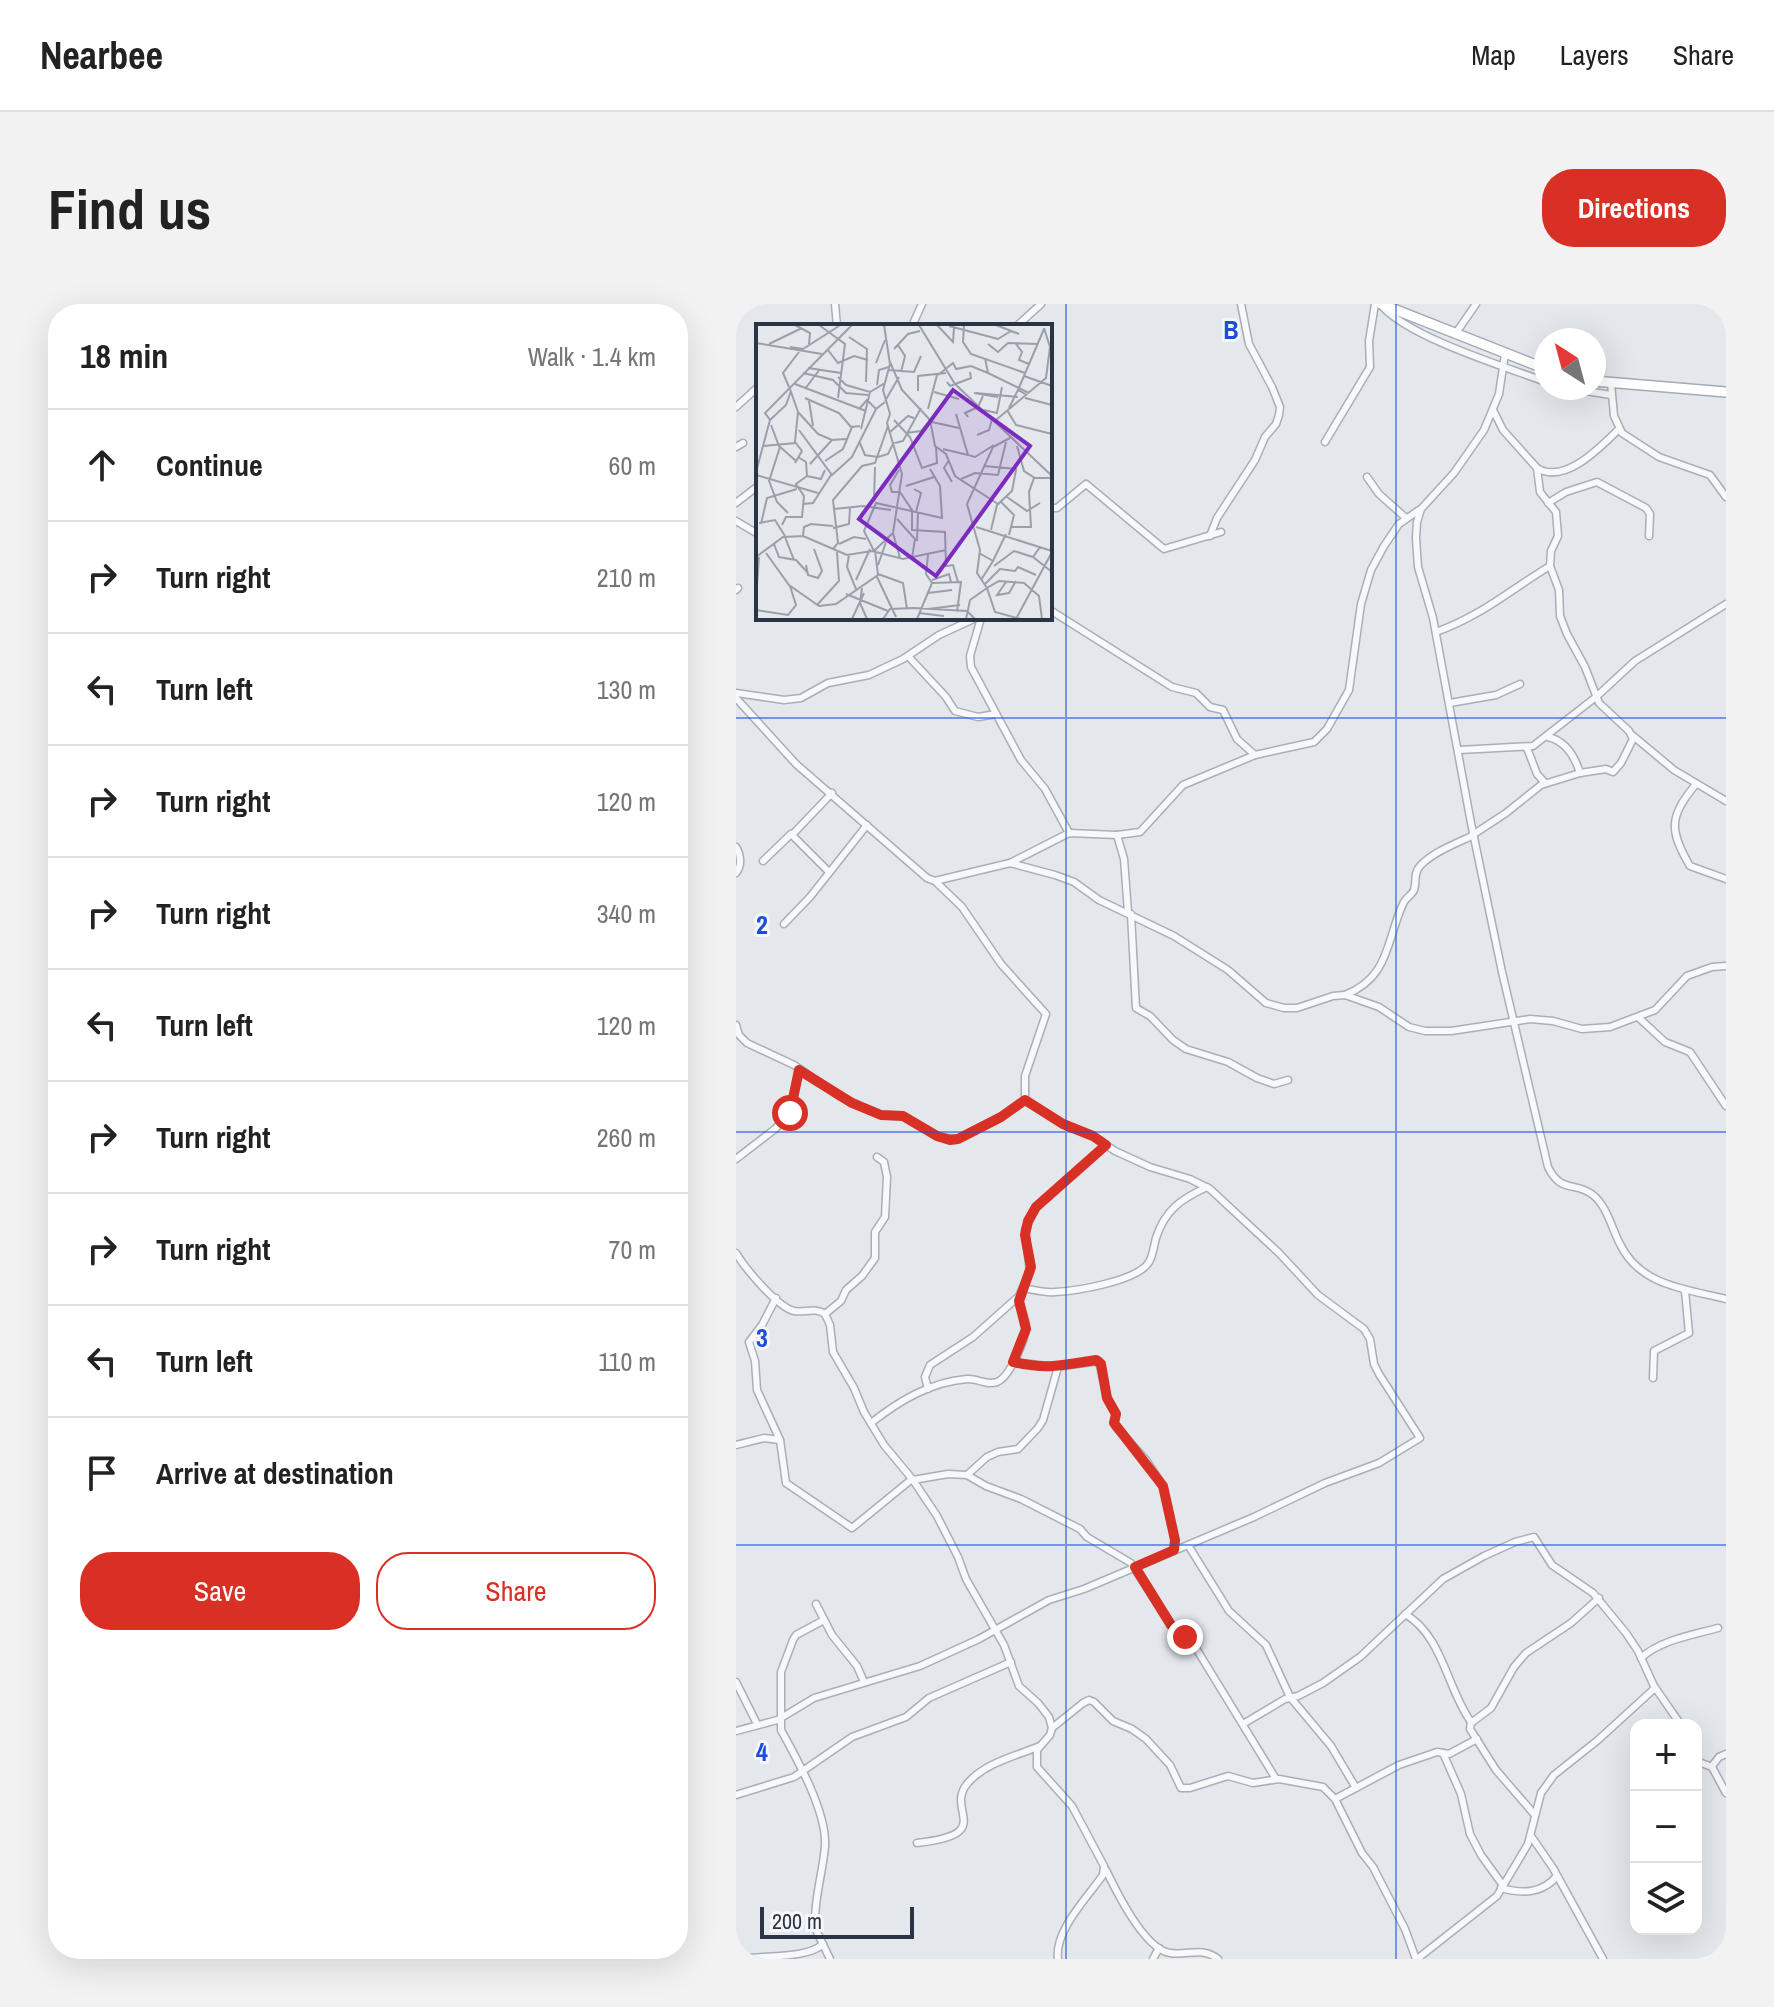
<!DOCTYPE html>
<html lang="en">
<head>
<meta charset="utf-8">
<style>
  :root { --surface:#fff; --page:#f2f2f2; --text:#222; --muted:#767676; --line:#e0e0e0; --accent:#d93025 }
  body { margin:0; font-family:"Archivo Narrow",sans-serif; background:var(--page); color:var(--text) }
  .controls { position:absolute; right:24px; bottom:24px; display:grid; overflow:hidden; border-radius:16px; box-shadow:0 8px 32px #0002 }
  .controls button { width:72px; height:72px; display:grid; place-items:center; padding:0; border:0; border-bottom:2px solid var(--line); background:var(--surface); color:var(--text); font:40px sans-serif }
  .compass { position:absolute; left:798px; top:24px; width:72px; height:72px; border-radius:50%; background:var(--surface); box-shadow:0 8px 32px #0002; rotate:324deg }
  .scale { position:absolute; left:24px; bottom:20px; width:154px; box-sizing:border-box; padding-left:8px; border:4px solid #2b3445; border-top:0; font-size:22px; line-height:28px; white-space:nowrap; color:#2b3445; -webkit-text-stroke:6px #f4f6f9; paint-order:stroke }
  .stop { position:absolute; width:24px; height:24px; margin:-18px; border:6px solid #d93025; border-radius:50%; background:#fff }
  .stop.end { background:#d93025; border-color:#fff; box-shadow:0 2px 8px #0008 }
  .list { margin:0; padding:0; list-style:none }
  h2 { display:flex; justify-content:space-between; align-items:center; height:104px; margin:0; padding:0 32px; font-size:34px }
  h2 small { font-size:26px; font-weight:400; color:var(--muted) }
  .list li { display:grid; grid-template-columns:52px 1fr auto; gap:24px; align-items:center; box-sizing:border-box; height:112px; padding:0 32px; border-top:2px solid var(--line) }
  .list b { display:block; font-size:30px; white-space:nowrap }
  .list em { font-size:26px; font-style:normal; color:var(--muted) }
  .actions { display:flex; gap:16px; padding:24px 32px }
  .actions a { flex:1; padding:18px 0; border:2px solid var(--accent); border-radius:32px; text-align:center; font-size:28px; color:var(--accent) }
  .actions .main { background:var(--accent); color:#fff }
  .icon { flex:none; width:44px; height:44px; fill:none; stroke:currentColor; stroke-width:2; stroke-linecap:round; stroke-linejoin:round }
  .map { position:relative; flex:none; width:990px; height:1655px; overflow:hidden; border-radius:32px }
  header { display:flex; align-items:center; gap:48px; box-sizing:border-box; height:112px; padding:0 40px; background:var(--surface); border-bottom:2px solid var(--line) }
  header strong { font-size:38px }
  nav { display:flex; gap:44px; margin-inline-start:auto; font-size:28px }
  .intro { display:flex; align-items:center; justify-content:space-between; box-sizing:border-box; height:192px; padding:0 48px }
  h1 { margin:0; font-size:56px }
  .button { padding:20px 36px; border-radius:32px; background:var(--accent); color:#fff; font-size:28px; font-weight:700 }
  main { display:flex; gap:48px; padding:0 48px }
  aside { flex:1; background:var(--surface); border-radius:32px; box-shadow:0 8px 32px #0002 }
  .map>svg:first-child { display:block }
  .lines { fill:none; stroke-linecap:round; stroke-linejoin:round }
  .street-casing { stroke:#a9aeb7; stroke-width:9 }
  .primary-casing { stroke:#a3abb8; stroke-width:12 }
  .street { stroke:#f7f8fa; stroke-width:6 }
  .primary { stroke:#fff; stroke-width:9 }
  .route { stroke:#d93025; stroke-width:10 }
  .grid { fill:none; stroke:#1d4ed8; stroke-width:2; stroke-opacity:0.55 }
  .inset-road { fill:none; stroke:#9a9fa9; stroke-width:2 }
  .view { fill:#7b2cbf; fill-opacity:0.15; stroke:#7b2cbf; stroke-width:4 }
  .inset-edge { fill:none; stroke:#2b3445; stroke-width:4 }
  .grid-label { font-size:26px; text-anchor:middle; font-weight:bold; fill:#1d4ed8; stroke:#f4f6f9; stroke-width:6; stroke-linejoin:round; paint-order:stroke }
</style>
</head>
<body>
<header>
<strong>Nearbee</strong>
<nav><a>Map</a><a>Layers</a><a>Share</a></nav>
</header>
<div class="intro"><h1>Find us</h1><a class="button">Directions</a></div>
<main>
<aside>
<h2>18 min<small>Walk · 1.4 km</small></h2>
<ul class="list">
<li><svg class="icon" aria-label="ahead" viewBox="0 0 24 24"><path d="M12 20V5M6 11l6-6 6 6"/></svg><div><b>Continue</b></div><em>60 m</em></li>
<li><svg class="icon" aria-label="right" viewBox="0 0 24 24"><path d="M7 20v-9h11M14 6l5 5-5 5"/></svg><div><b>Turn right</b></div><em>210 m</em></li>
<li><svg class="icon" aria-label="left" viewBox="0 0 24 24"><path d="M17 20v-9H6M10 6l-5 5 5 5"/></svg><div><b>Turn left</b></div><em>130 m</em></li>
<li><svg class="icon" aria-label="right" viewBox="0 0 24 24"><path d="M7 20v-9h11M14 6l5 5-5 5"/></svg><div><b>Turn right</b></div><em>120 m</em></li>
<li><svg class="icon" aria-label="right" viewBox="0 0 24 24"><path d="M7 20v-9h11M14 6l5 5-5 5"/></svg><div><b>Turn right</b></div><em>340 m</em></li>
<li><svg class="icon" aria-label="left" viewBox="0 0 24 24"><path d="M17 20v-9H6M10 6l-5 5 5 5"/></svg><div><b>Turn left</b></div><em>120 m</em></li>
<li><svg class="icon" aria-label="right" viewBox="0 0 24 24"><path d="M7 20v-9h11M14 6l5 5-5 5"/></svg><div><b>Turn right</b></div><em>260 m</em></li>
<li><svg class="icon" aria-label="right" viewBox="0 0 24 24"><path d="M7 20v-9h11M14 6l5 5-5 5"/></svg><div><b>Turn right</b></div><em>70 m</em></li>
<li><svg class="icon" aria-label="left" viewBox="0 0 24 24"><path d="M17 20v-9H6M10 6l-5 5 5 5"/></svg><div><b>Turn left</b></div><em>110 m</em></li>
<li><svg class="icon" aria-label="arrive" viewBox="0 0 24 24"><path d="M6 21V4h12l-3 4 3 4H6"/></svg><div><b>Arrive at destination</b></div></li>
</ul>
<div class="actions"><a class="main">Save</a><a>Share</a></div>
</aside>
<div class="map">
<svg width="990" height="1655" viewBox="0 0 990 1655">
  <rect width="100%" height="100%" fill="#e4e7ec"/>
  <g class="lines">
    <defs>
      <g id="street">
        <polyline points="99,0 101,22"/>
        <path d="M645,1C672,33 767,62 810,78"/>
        <polyline points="176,22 186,0"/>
        <polyline points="281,22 305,0"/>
        <polyline points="720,29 740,0"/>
        <path d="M769,50L763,90L748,126L718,169L685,205L681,218L680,234L682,263L697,314L735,519L766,668L812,863C825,890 839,877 857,891C871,902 876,925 884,940C904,982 950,985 990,995"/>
        <polyline points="875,79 878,112 886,129 923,153 974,171 990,193"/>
        <polyline points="831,84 875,91"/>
        <polyline points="0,103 22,83"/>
        <polyline points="589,138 634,63 633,37 639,0"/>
        <polyline points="0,143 7,139"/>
        <path d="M801,164C828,181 864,144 883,125"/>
        <polyline points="631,173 643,190 670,214"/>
        <polyline points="0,199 22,182"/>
        <polyline points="812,199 830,188 861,178 910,204 914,210 913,232"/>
        <polyline points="314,204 321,204 350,180 428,245 485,228"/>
        <polyline points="0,217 22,230"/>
        <polyline points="474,232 481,214 519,156 529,133 540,120 543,111 544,103 536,83 513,40 505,0"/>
        <polyline points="0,286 2,284"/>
        <polyline points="314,306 436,383 460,389 474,403 487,406 501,435 519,451 578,438 591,425 613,386 625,300 635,266 648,242 663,220 683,206"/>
        <polyline points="245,314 234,352 235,363 285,456 309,485 333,529"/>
        <path d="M700,328C745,312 774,286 814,262"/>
        <polyline points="172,352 210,393 219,407 242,413 260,410"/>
        <polyline points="0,389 48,396 65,394 92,379 133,371 167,355 203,331 240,314"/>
        <polyline points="0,394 60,460 191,574 199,577 274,559 319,571 338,578 363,596 438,632 492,666 530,699 548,704 561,704 597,692 609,691 643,703 673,723 689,727 715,727 794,715 817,717 846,725 874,723 919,706 951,672 976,663 990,662"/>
        <polyline points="714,399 760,391 784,380"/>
        <polyline points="896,431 938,466 990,497"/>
        <path d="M812,433C830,437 839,453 844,469"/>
        <polyline points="791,444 801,470 809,479"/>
        <polyline points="723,446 797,442 860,393 899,357 990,300"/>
        <path d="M960,480C934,512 932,525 954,562L990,575"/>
        <polyline points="738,530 770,509 805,481 844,469 870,465 877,468 885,459 897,435 893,427 863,399 849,363 831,330 824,312 823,286 814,262 815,247 822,232 820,208 804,188 801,164 767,126 757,106"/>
        <polyline points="56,531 96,489"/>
        <polyline points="381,531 388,555 392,608"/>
        <path d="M0,543C5,551 6,562 0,569"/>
        <polyline points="27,557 55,530 93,568"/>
        <polyline points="274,559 333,529 381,531 404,528 447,481 519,451"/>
        <polyline points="395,610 400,704 414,712 437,736 450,745 492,758 521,774 538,780 552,776"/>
        <polyline points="48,620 74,593 131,521"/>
        <path d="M609,691C654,673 650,637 667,600C669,594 676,591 678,586C681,577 677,570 684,562C697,548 721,539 738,531"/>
        <polyline points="903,714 929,738 954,748 990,802"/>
        <polyline points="0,721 3,731 11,739 58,761 105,793 145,811 167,812 203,833 222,835 265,813 289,796 289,772 310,710 265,660 226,603 199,577"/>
        <polyline points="0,855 39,825 54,809 63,766"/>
        <path d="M0,949C9,964 41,1003 58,1007C69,1009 79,1003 89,1010L94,1021L97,1048L118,1084L128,1108L148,1141L177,1176L201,1212L222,1253L230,1275L268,1341L283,1382L302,1399L313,1413L316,1424L314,1431L301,1446V1463L336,1502L368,1562L367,1571C351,1594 318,1627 322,1655"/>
        <path d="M288,984C298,986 309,989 319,988C340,987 402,977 413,958C417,952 418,941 420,934C429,906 445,895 471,883"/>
        <polyline points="40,994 26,1021 13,1038 19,1057 21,1086 44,1136 50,1179 116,1224 176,1175"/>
        <polyline points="89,1010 105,997 110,986 126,972 139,954 139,928 149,913 151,873 148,858 141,853"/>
        <polyline points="277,1058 319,1063 363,1057 371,1094 380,1110 378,1119 380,1123 410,1156 427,1182 439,1236 438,1246"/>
        <polyline points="917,1074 918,1047 953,1029 949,987"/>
        <polyline points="192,1085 189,1073 194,1061 237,1033 283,992 294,968 289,926 300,903 370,841"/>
        <path d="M135,1119C163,1097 194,1078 231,1075C241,1074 251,1082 261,1078C274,1073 289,1036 290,1024C290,1013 283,1005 283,994"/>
        <polyline points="0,1141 28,1134 44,1136"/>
        <polyline points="231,1171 251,1153 262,1148 282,1145 302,1124 307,1116 322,1063"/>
        <polyline points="177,1176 212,1170 231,1171 250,1182 285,1195 344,1225 351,1233 395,1259 435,1321 458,1341 540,1475"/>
        <polyline points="452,1241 493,1307 530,1341 554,1393 595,1442 620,1484"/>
        <polyline points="80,1300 96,1331 121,1362 128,1378"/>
        <path d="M669,1310C707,1332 711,1385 735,1418L734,1425L760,1466L798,1510"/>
        <path d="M905,1354C924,1336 957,1331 982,1324"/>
        <polyline points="0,1378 21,1420"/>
        <polyline points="735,1419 755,1404 778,1363 790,1349 835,1319 863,1294"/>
        <polyline points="507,1420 549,1395 562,1392 587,1379 624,1353 707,1275 748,1252 779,1238 798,1233 816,1261 857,1289 890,1329 902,1347 918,1382 945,1421"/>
        <polyline points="316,1424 347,1399 353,1396 358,1398 377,1417 396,1425 410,1435 434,1461 445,1484 454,1484 492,1472 517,1479 543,1475 587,1483 599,1495 626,1549 637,1563 669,1625 680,1655"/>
        <polyline points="0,1427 45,1415 45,1368 57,1336 60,1331 88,1316"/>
        <polyline points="707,1449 725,1490 734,1530 745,1551 766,1580"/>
        <polyline points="960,1457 976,1463 990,1489"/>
        <polyline points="976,1462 983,1453 990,1450"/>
        <polyline points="0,1491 58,1473 116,1433 170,1413 193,1394 275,1358"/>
        <polyline points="599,1495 663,1461 701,1448 713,1450 741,1435"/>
        <polyline points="795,1532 817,1564 867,1655"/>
        <path d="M181,1539C261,1530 209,1507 231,1480C248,1459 280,1452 304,1442"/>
        <path d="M370,1566C380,1587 408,1645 434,1649C451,1652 466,1642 482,1655"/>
        <path d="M765,1584C786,1590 806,1590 821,1572"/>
        <path d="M5,1655C29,1651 71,1655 87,1640"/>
        <path d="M94,1655L81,1628L79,1617C79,1591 87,1567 89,1542C91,1508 61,1455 45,1426V1414L78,1394L184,1362L243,1335L313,1296L348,1285L518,1213L589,1179L643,1159L684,1134L643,1070L638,1060L634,1035L628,1025L582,991L543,949L474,885L454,875L414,863L379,847L357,832L327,820L289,796"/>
        <polyline points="417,1655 423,1644"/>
        <polyline points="681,1655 761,1592 792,1540 805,1489 818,1471 862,1436 919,1384"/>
      </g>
      <g id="primary">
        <polyline points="645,0 810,65"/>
        <polyline points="858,77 990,88"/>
      </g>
    </defs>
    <use href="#street" class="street-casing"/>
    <use href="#primary" class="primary-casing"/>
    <use href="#street" class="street"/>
    <use href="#primary" class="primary"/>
  </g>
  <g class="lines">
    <path class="route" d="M54,809L63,766L116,799L145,811L167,812L201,832L214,836L222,835L265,813L289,796L327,820L357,832L370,841L300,903L292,917L289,931L295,963L283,997L290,1025L277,1058C312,1066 327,1061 360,1056L365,1060L371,1094L380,1110L378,1119L427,1182L439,1236L438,1246L399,1263L435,1321L449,1333"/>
  </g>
  <path class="grid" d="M330,0V1655M660,0V1655M0,414H990M0,828H990M0,1241H990"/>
  <g transform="translate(20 20)">
    <rect width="296" height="296" fill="#e4e7ec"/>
    <path class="inset-road" d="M39,1L54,9L53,20M63,1L89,20L82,74M163,1L199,60L296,152M181,1L197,18L198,4M208,1L207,18L215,30L269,49M240,1L263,10M193,2L242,15L255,7M93,13L111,25L110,58M0,19L66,30M13,20L46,4M232,20L242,28L252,19L281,20M260,20L266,28L263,36L273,40M142,21L149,32L145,48M34,23L47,25L83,2M138,25L152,10L164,7M72,26L82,39L98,32L112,36M229,34L232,49L273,69M134,38L146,66L176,98L203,104M120,39L129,16M52,44L85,49M133,46L158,48L165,32M47,49L77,56L90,69L112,71M182,51L197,39L200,45L215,42L232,49M268,52L296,62M82,53L90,61L114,68L129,59M191,58L194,62L215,54L214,48M39,60L110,87M121,61L123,46L133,43M33,63L27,49L43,28M34,65L42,88L39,118L46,127L39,139M49,65L64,45M262,66L288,5M162,67V52L190,49M178,68L203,75M218,69L242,73M220,69L262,73M49,74L83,89L96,104M269,74L296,81M53,77L57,102M129,77L143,53M253,84L262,66L271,71M103,85L111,76L120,85M172,85L181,51M228,86L241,89L246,63M251,86L260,101L296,110M42,88L62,110L76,116M200,90L212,131L219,133L238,121M212,93L209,89L222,83L227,72M14,96L30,81L35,67M138,96L154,113L166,144L181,139L180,123M174,96L179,122L190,130L199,152L242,180M240,96L290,54L294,23L288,4M15,101L23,122L40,137M105,105L114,68M43,106L76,151L96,133L120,85L129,78M133,109L152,92L158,94M150,109L165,107L174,97M221,111L233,106L236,95M103,117L109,131L122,133L132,130L138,118M139,119L147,117L165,84M7,122L40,119M261,122L268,147L279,154H296M187,125L212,131M193,136L188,144L196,158M69,137L87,125L96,103L104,102M54,140L76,116L90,115M228,142L261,145M143,146L134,161L136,168H144M0,148L14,96L9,89L96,1M0,151L62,169M51,152L65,155L69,146M12,154L21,178L32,189M14,154L24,123M205,155L219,149L242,151L250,118M150,162L178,153M158,165L165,169L160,188M144,168L156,186V207M251,173L271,187L284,179M118,178L119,143M245,178L258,191L253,211M47,180L57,179L75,151M78,185L107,182L135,186M141,195L159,215L156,234M3,199L19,196L29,212M5,200L11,174L41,165M26,201L30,193H46L48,172L40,160L51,152L50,138L42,133M220,203L296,227M255,203H275L273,168L278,154M77,204L93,200L94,184M156,206L189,208L190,242L197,241L202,258M235,206L241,181L256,167L260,146M137,209L144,234M47,212L48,203L55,200L77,202M29,213L38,236M161,217L162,189M18,220L23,233L40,236L52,249M83,220L98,213L110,215M77,225L82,219L77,176L106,142L119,139L132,102M118,227L108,207L120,179L186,194L184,162L174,145M10,229L33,261L63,282L80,280L122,251L119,226L137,209L146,150L131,99L134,90L127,66L134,40L128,1M223,229L237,237L225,256M93,231L91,243L100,265M0,233L27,213L47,212L91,231L116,227L147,235L190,226M277,233L296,248M237,237L250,210M50,241L52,251L62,254L66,247L58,225M122,241L130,218M238,242L258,227L277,233L284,223M122,250L147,259L151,285M121,253L140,293M100,256L114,225M176,256L193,250L195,258M250,258L241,271L253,269L260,257M176,259L205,258L201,288M229,260L244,245L259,247L262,243L280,251M106,264L104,279L111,295M172,269L196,266M90,270L132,287M0,274L3,233M61,281L83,257L81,228M172,285L204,281M0,286L32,291L40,281L34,262M163,289L188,292M261,293L296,228M96,295L108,269M127,295L134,285L158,284L211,287L219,295M161,295L176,259L170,250L172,231M210,295L214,276L231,264L221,249L224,226L211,180L237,123L254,114M265,295L239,288L231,264L243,257L268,259L283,272L286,295"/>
    <path class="view" d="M197,66L274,122L180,252L103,195Z"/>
    <rect width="296" height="296" class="inset-edge"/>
  </g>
  <g class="grid-label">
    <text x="495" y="35">B</text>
    <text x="26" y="630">2</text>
    <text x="26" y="1043">3</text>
    <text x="26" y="1457">4</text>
  </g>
</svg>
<div class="controls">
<button>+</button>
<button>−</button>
<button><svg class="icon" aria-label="layers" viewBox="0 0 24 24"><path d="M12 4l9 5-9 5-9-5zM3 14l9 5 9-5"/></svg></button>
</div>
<svg class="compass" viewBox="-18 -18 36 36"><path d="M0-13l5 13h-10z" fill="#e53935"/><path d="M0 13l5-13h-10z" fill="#767676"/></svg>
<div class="scale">200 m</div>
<div class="stop" style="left:54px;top:809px"></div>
<div class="stop end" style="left:449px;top:1333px"></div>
</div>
</main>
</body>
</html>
